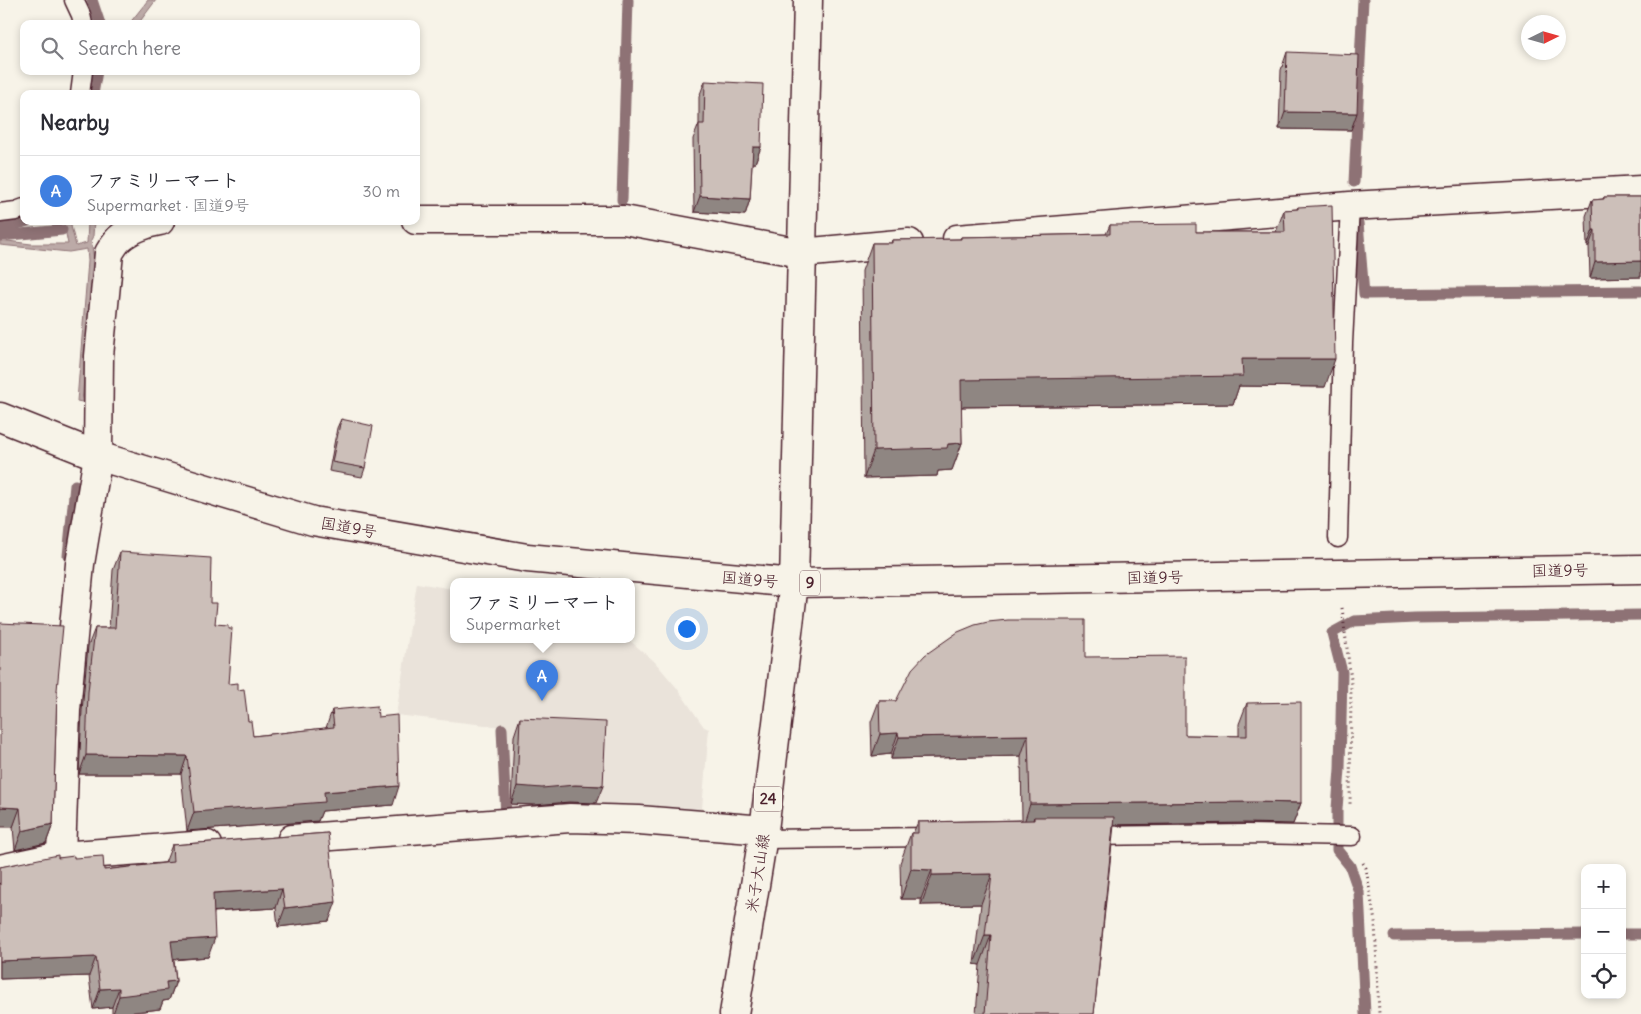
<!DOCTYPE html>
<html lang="en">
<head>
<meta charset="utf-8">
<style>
  :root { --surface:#fff; --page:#f2f2f3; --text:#2b2b33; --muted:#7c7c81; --line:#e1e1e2; --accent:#d93025 }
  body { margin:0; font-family:Delius,"Klee One",sans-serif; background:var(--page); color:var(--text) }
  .controls { position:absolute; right:15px; bottom:15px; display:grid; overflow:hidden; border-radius:10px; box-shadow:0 2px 8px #0003 }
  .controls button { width:45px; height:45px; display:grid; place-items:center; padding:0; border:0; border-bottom:1px solid var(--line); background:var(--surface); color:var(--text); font:25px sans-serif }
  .compass { position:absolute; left:1521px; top:15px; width:45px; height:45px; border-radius:50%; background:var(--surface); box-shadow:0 2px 8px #0003; rotate:85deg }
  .you { position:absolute; left:686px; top:628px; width:18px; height:18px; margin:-12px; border:4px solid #fff; border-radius:50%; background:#1a73e8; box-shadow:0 0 0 8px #1a73e833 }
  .badge { display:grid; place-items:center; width:32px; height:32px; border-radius:50%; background:var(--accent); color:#fff; font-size:16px; font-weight:700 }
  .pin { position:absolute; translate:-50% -41px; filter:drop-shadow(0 1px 2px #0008) }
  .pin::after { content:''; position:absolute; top:26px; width:18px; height:15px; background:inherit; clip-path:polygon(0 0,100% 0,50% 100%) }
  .popup { position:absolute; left:450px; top:578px; width:185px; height:65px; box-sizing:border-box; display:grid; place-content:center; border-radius:10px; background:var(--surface); filter:drop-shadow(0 1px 4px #0005); font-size:16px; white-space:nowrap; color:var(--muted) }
  .popup b { font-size:19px; color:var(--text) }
  .popup::after { content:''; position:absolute; left:50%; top:100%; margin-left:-10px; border:10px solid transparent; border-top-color:var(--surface) }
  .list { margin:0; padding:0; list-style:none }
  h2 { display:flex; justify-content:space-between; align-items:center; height:65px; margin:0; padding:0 20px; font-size:21px }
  h2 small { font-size:16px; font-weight:400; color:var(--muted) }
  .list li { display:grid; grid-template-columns:32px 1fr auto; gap:15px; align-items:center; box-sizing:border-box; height:70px; padding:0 20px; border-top:1px solid var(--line) }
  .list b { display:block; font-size:19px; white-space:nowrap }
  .list p { margin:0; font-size:16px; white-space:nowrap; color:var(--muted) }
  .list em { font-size:16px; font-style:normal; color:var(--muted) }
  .icon { flex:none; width:28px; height:28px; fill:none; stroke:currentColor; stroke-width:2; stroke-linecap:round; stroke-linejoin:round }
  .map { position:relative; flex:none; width:1641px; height:1014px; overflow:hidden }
  .search { position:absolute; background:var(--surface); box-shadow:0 2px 8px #0003; left:20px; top:20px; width:400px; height:55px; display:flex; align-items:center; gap:12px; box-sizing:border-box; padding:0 18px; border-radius:10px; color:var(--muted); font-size:19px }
  .panel { position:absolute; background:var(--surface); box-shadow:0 2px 8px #0003; left:20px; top:90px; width:400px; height:135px; border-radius:10px }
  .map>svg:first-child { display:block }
  .built { fill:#eae3da }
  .water { fill:#bcaaa7; stroke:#8e7275 }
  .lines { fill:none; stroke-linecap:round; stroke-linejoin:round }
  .stream { stroke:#8e7275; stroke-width:11 }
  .lane-casing { stroke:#4a1f2b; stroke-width:21 }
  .street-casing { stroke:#4a1f2b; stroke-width:31 }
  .secondary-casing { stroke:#4a1f2b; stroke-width:31 }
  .primary-casing { stroke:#4a1f2b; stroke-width:31 }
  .highway-casing { stroke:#4a1f2b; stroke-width:31 }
  .path { stroke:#4a1f2b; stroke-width:3; stroke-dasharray:1 4; stroke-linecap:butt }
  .lane { stroke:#f7f3e8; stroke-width:18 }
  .street { stroke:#f7f3e8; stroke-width:28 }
  .secondary { stroke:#f7f3e8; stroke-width:28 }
  .primary { stroke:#f7f3e8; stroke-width:28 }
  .highway { stroke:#f7f3e8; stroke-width:28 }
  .wall { fill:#afa49f; stroke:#4a1f2b }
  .shaded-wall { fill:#8f8682; stroke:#4a1f2b }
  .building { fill:#ccbfb9; stroke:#4a1f2b }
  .labels { text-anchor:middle; stroke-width:4.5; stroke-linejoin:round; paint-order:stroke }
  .shield { fill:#f7f3e8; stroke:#7e5f64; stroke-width:1 }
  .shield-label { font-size:15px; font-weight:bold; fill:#4a1f2b }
  .street-label { font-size:16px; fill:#4a1f2b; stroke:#f7f3e8 }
</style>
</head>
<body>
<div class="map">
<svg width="1641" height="1014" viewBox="0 0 1641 1014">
  <rect width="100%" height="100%" fill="#f7f3e8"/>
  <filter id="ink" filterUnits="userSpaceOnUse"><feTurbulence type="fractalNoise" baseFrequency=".02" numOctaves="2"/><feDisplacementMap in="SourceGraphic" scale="10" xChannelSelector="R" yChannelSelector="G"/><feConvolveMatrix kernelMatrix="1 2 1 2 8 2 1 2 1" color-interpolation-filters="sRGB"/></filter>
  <g filter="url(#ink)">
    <polygon class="built" points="417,583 453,589 453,640 629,640 654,661 677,688 704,727 709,729 701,820 507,816 503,727 396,715"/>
    <g class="water">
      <polygon points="148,0 156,0 138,24 129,24"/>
      <polygon points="65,221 73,221 71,226 76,246 87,243 88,221 94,221 93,236 91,240 94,259 82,402 77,401 88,261 87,249 69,252 0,245 0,240 31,244 68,244 64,224"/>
    </g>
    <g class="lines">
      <g class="stream">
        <polyline points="92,0 100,24"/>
        <polyline points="93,94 97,71"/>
        <polyline points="1354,182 1363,0"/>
        <polyline points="622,200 628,0"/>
        <polyline points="1358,223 1364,294 1641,291"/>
        <polyline points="0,229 28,221"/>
        <polyline points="0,236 62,230"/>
        <polyline points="68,556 75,485"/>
        <polyline points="502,729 506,818 509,824"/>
        <polyline points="1622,934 1641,934"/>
        <polyline points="1394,936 1585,934"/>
        <polyline points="1365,1014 1359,892 1350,866 1337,850 1337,809 1340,769 1342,672 1332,633 1354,621 1414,618 1641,615"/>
      </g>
      <defs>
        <g id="lane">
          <polyline points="74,0 81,15 83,24"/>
          <polyline points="80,94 83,71"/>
          <polyline points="0,213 16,211 24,208"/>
          <polyline points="1338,538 1343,343 1350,206"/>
          <polyline points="1088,836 1245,834 1352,836"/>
          <polyline points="763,839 932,837"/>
        </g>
        <g id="street">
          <polyline points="416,220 624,220 801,253 909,243"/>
          <polyline points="957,239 1350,206 1641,190"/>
          <polyline points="292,839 570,818 639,820 764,830"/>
          <path d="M61,856L66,710L80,564L98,456L99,356L109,253C112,248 115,243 119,239C129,230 146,223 160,221"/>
          <polyline points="0,869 61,856 207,845"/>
        </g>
        <polyline id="secondary" points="794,583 808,0"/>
        <polyline id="primary" points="734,1014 764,830 794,583"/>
        <polyline id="highway" points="0,417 98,456 313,521 527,558 794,583 1641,569"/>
      </defs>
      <use href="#lane" class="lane-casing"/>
      <use href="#street" class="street-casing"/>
      <use href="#secondary" class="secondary-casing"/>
      <use href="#primary" class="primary-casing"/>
      <use href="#highway" class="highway-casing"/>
      <g class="path">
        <polyline points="1342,608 1351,680 1350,807"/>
        <polyline points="1363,863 1366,868 1375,922 1379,1014"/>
      </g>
      <use href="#lane" class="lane"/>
      <use href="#street" class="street"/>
      <use href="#secondary" class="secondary"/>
      <use href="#primary" class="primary"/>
      <use href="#highway" class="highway"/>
    </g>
    <g class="wall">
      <polygon points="1287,52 1351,130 1279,129 1281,70"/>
      <polygon points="705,81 761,147 755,163 752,163 750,199 745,215 694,212 693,139 699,124 699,97"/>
      <polygon points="1604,197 1641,197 1641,277 1590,278 1589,246 1587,246 1586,216 1592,200 1603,199"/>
      <polygon points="1298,207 1325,387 1239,386 1233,404 961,407 962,443 952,470 938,471 937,476 864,478 862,271 872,243 891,243 892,240 960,239 961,237 1106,234 1110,225 1196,232 1276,232 1284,210 1297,209"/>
      <polygon points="341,419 365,468 362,477 329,471 337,428"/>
      <polygon points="120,552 210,603 215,624 228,684 238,690 253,736 326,728 332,710 393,805 322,811 318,821 187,831 181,774 79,774 82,711 88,646 95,628 109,628 113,570"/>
      <polygon points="1085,657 1185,735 1239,736 1239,724 1247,703 1301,803 1293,824 1245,823 1114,825 1094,1014 976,1014 980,965 974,964 981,904 921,905 921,899 901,899 900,863 911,833 913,833 918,822 1022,820 1021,756 891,759 891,754 872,756 871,722 879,701 896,701"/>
      <polygon points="57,690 53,824 46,843 15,850 13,827"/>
      <polygon points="520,718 596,803 569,802 535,805 511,804 514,736"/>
      <polygon points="328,833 329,921 278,927 276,908 214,912 208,957 174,960 176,981 169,1000 163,1001 160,1009 119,1014 112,1014 112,1007 93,1009 89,976 0,979 0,867 58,858 74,858 104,870 165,863 172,845"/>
    </g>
    <g class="shaded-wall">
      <polygon points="1285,112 1357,113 1351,130 1279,129"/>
      <polygon points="753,147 761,147 755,163 747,163"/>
      <polygon points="700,196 750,199 745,215 694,212"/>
      <polygon points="1593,230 1595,230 1589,246 1587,246"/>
      <polygon points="1641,261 1641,277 1590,278 1595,262"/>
      <polygon points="1242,359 1335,359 1325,387 1239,386 1233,404 951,407 961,380"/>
      <polygon points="962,443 952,470 938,471 937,476 864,478 874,450"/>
      <polygon points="898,733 891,754 872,756 880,734"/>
      <polygon points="1028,735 1021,756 891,759 899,737"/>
      <polygon points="86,755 187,756 181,774 79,774"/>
      <polygon points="575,785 603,786 596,803 569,802 535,805 511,804 517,786"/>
      <polygon points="399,786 393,805 322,811 318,821 187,831 194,812 324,792"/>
      <polygon points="1253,802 1301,803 1293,824 1245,823 1032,826 1034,820 1034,817 1031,826 1023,826 1030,804"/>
      <polygon points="0,807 20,808 13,827 0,827"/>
      <polygon points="53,824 46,843 15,850 22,831"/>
      <polygon points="911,869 932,870 921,899 901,899"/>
      <polygon points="992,874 981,904 921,905 932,875"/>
      <polygon points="282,889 276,908 206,912 213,893"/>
      <polygon points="336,902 329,921 278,927 285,908"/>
      <polygon points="985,935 991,935 980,965 974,964"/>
      <polygon points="215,938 208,957 164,960 171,941"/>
      <polygon points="96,957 89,976 0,979 0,961"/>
      <polygon points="176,981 169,1000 163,1001 160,1009 119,1014 113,1014 119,996 166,982"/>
      <polygon points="119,988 112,1007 93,1009 100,989"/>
    </g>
    <g class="building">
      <polygon points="1287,52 1359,55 1357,113 1285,112"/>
      <polygon points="705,81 763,84 761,147 753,147 750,199 700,196 699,124 704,124"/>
      <polygon points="1604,197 1641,197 1641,261 1595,262 1595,230 1593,230 1592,200 1604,199"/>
      <polygon points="1332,205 1335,359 1242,359 1243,376 961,380 962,443 948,444 947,448 874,450 872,243 892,243 892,240 961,239 961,237 1110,234 1110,225 1196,224 1196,232 1285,232 1284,210 1298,209 1298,207"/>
      <polygon points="341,419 373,426 365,468 332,462"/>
      <polygon points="120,552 211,558 210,603 217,603 215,624 228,625 228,628 232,628 228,684 238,683 238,690 244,689 248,721 251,721 253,736 334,727 332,710 377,706 378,717 397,715 399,786 324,792 325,802 194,812 187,756 86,755 88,692 95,628 115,628"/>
      <polygon points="1008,620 1085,620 1085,657 1185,656 1185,735 1247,736 1247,703 1301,702 1301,803 1253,802 1030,804 1028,735 899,737 898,733 880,734 879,701 896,701 912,669 925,655 958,632 975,625 988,622"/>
      <polygon points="0,623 63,626 57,690 53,824 22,831 20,808 0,807"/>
      <polygon points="520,718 606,722 603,786 575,785 542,788 517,786"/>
      <polygon points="1034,817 1114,817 1094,1014 985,1014 991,935 985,935 992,874 932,875 932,870 911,869 911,833 918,833 918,822 1034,820"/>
      <polygon points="328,833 336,902 285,908 282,889 213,893 215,938 171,941 176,981 166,982 167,990 119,996 119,988 100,989 96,957 0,961 0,867 58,855 58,858 74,856 74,858 103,856 104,870 173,862 172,845"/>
    </g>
  </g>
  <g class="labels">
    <g class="shield">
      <rect x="800" y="570.5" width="20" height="25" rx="4"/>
      <rect x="754" y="786.5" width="28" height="25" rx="4"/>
    </g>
    <g class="shield-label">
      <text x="810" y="588">9</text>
      <text x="768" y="804">24</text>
    </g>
    <g class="street-label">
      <text transform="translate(349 527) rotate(10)" y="6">国道9号</text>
      <text transform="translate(1560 570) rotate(-1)" y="6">国道9号</text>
      <text transform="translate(1155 577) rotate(-1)" y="6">国道9号</text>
      <text transform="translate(750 579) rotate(5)" y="6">国道9号</text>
      <text transform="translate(757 873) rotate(-81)" y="6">米子大山線</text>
    </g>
  </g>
</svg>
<div class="controls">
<button>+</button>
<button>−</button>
<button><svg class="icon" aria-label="locate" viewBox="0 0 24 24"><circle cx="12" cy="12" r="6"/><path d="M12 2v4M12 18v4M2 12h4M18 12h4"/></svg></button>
</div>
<svg class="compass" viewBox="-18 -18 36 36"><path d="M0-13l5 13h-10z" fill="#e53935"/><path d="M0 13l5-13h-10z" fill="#7c7c81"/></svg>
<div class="you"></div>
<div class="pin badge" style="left:542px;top:701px;background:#3f7fe0">A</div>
<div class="popup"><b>ファミリーマート</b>Supermarket</div>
<div class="search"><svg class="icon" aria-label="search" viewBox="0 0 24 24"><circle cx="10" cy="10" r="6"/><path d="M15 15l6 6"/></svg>Search here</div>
<section class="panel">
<h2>Nearby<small></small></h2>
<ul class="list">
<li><span class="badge" style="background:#3f7fe0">A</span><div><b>ファミリーマート</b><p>Supermarket · 国道9号</p></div><em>30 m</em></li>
</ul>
</section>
</div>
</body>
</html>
